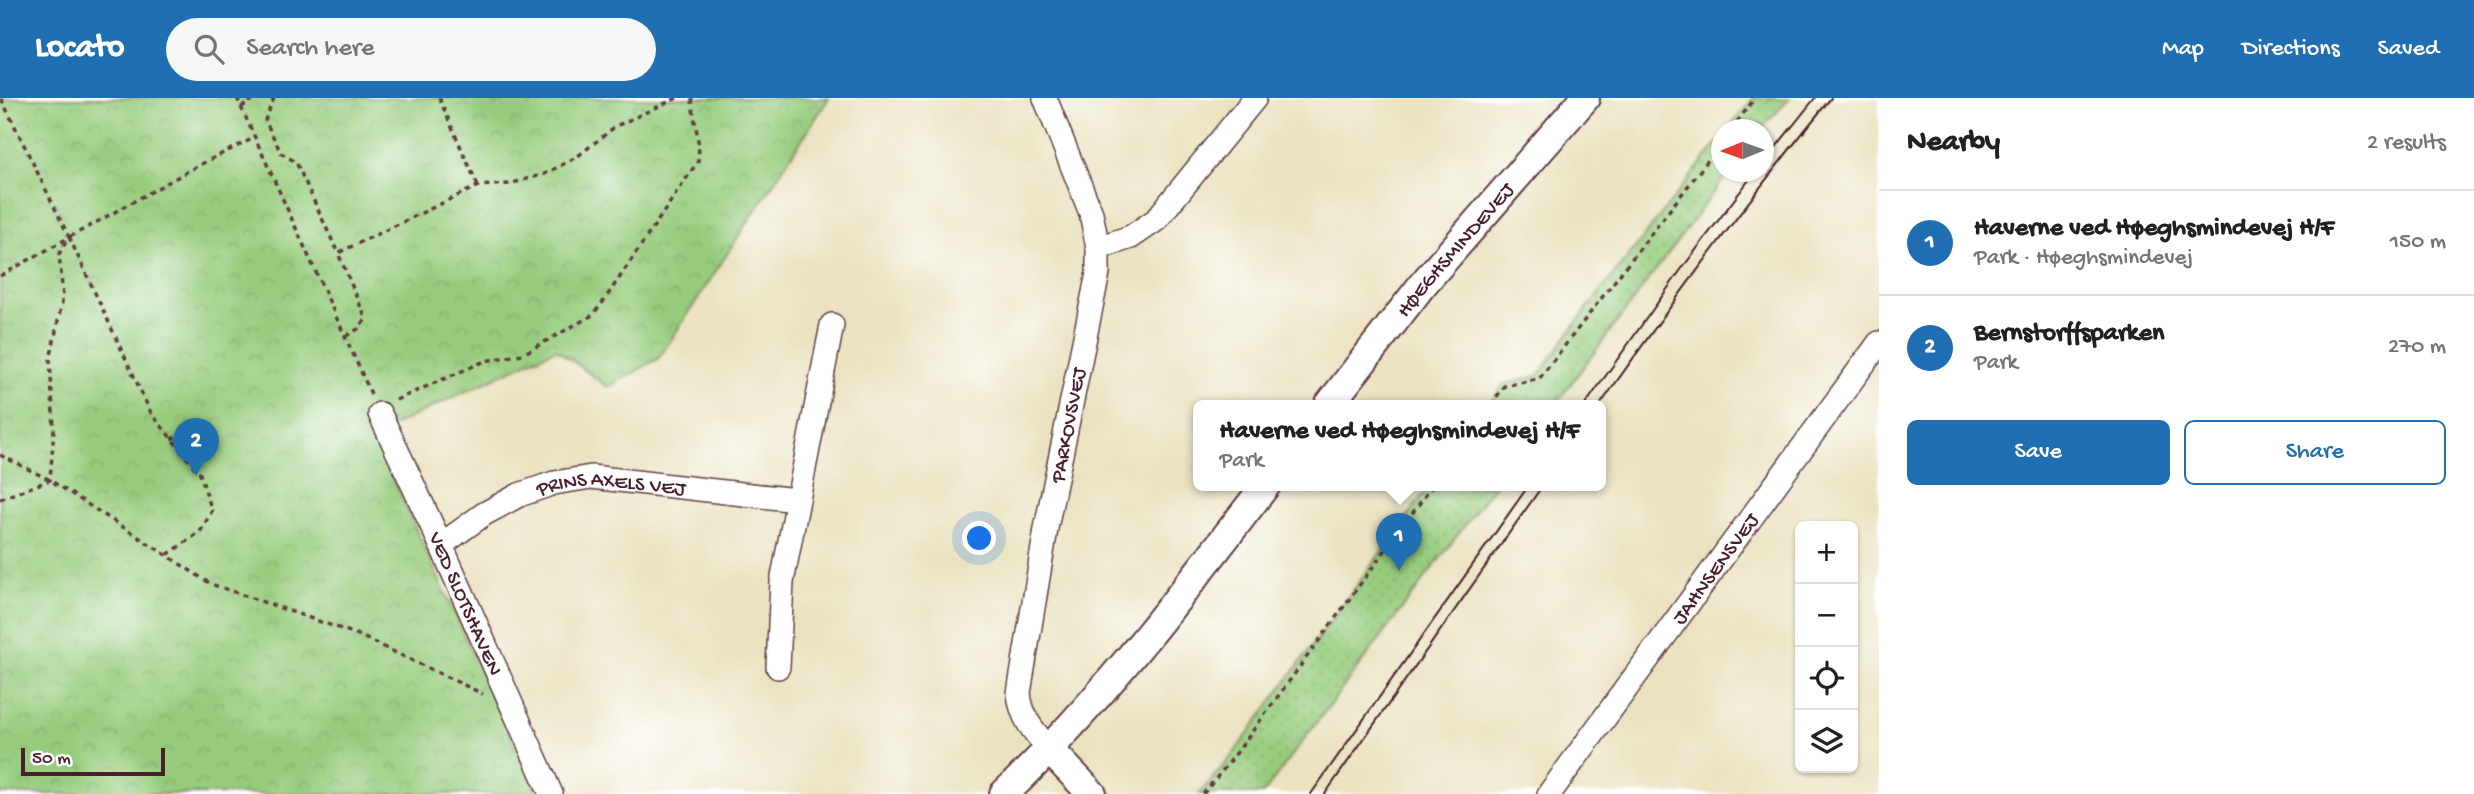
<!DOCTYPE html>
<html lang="en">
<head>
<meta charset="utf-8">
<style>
  :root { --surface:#fff; --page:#f6f6f6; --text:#202124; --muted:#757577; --line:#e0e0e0; --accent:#1f6fb2 }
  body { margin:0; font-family:"Gochi Hand",sans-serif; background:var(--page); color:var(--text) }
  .controls { position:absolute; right:21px; bottom:21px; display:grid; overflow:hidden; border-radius:10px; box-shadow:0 2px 5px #0004 }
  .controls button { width:63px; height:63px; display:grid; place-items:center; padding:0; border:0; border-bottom:2px solid var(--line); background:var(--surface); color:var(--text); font:35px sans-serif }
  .compass { position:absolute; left:1711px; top:21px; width:63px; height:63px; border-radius:50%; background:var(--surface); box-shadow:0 2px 5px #0004; rotate:269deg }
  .scale { position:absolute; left:21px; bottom:18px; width:144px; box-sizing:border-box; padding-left:7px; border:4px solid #4a1f2b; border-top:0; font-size:19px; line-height:24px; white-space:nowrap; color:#4a1f2b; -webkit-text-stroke:5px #fff; paint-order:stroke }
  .you { position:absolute; left:980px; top:441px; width:24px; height:24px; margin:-18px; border:5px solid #fff; border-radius:50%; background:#1a73e8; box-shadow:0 0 0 10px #1a73e833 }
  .badge { display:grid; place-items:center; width:46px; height:46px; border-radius:50%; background:var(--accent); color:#fff; font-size:23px; font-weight:700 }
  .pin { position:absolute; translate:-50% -58px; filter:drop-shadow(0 2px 4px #0008) }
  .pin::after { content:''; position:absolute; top:37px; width:24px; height:21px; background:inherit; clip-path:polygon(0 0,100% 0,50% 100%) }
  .popup { position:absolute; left:1193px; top:302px; width:413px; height:91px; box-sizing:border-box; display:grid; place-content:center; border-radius:10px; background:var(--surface); filter:drop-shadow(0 2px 5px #0005); font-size:23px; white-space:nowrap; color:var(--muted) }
  .popup b { font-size:26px; color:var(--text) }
  .popup::after { content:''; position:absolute; left:50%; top:100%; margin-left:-14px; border:14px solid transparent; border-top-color:var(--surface) }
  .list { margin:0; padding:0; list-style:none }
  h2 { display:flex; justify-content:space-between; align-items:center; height:91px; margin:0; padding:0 28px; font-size:30px }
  h2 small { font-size:23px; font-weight:400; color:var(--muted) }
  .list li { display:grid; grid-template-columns:46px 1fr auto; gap:21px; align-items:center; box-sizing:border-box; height:105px; padding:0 28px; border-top:2px solid var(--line) }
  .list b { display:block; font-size:26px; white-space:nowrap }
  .list p { margin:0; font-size:23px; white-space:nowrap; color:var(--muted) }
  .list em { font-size:23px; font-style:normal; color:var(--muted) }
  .actions { display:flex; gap:14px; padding:21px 28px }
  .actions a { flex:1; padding:16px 0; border:2px solid var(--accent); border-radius:10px; text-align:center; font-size:24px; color:var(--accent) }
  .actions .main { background:var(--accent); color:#fff }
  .icon { flex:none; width:38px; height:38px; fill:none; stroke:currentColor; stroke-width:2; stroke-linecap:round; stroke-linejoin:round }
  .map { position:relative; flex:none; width:1879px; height:696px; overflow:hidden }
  header { display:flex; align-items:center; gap:42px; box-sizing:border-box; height:98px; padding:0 35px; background:var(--accent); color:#fff }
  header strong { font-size:33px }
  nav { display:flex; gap:38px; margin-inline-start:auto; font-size:24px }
  .search { width:490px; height:63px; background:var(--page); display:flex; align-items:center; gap:18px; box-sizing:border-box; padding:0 24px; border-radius:38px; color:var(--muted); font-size:26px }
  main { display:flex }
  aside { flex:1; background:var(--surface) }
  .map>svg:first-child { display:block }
  .park { fill:url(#park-crowns); stroke:#707654; stroke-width:2 }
  .garden { fill:url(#garden-dots); stroke:#707654; stroke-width:2 }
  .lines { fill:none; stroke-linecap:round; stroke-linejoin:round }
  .minor-casing { stroke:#623c41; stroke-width:26 }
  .tertiary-casing { stroke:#623c41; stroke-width:32 }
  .path { stroke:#623c41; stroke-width:3.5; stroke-dasharray:5 5; stroke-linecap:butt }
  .minor { stroke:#fff; stroke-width:23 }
  .tertiary { stroke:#fff; stroke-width:28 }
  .tram { stroke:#4a1f2b; stroke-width:2 }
  .labels { text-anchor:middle; stroke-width:7; stroke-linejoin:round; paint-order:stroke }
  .street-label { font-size:21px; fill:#4a1f2b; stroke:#fff }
</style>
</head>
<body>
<header>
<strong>Locato</strong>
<div class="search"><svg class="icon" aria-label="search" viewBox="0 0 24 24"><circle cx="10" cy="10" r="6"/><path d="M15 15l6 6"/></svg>Search here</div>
<nav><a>Map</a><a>Directions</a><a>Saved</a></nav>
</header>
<main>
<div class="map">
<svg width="1879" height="696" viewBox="0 0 1879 696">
  <defs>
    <pattern id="park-crowns" width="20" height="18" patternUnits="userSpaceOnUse" patternTransform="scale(1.75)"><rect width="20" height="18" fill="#97cc7d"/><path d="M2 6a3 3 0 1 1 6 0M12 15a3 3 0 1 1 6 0" fill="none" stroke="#84af6c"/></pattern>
    <pattern id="garden-dots" width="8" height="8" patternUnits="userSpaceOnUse" patternTransform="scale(1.75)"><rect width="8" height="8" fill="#97cc7d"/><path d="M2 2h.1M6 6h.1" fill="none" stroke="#84af6c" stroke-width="1.8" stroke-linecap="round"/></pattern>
  </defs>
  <rect width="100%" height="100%" fill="#fff"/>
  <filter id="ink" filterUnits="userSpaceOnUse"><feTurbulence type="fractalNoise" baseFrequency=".0143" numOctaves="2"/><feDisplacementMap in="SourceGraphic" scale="14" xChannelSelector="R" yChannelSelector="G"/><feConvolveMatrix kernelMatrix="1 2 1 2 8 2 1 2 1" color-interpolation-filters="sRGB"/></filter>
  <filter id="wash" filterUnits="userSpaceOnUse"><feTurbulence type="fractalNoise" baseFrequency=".00686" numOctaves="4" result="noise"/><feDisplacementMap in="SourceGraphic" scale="28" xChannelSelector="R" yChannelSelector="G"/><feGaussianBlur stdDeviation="1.57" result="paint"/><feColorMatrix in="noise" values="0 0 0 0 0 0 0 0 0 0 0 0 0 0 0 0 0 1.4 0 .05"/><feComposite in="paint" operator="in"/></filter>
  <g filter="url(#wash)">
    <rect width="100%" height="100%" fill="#eae2c0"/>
    <polygon class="park" points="0,0 829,0 659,260 608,289 556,251 373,337 537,696 0,696"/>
    <g class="garden">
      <polygon points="1753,0 1790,0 1761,31 1728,31"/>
      <polygon points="1721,40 1722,74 1729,74 1555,307 1489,307 1504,286 1538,278 1579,221"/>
      <polygon points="1430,387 1495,387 1263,696 1199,696 1231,659"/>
    </g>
  </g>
  <g filter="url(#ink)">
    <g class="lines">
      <defs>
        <g id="minor">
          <path d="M1045,0L1091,115L1098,150V175L1047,425L1019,595C1021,620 1034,634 1050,652"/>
          <polyline points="1098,150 1131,139 1156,122 1255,0"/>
          <path id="s1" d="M380,316L441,447L551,696"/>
          <path id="s2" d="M441,447L484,416L519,397L554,385L591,379L797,402"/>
          <polyline points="778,569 782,484 832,227"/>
          <path id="s3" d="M1549,696L1879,245"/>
        </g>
        <g id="tertiary">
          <path id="s4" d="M1329,307L1423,186L1585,0"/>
          <polyline points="1050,652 1092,696"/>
          <path d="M1004,696C1102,603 1183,494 1266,387"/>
        </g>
      </defs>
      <use href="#minor" class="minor-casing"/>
      <use href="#tertiary" class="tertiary-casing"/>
      <g class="path">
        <polyline points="237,0 372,298"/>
        <polyline points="274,0 265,22 281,55 296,64 338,155"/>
        <polyline points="439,0 478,88"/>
        <polyline points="241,9 250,5 251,0"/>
        <polyline points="1731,32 1755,0"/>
        <polyline points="69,139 151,315 200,376 212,413 200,434 167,457"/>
        <polyline points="0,178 199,67 254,40"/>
        <polyline points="346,238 358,231 366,221 338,155 478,88 509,86 545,76 578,58 616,28 677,0"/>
        <path d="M396,302L485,263L523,256L591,218L601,207L698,63C701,42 693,22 692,0"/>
        <polyline points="1491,307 1504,288 1539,281 1722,44"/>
        <polyline points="171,341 210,325"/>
        <polyline points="0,357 50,382 211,486 356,536 483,596"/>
        <polyline points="0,401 50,382 54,331 50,262 63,199 59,156 69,139 1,0"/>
        <polyline points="1203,696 1232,661 1433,387"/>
      </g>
      <use href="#minor" class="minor"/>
      <use href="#tertiary" class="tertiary"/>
      <g class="tram">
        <polyline points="1764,64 1815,0"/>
        <polyline points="1585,307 1680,173 1755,74"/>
        <path d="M1600,307C1674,202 1750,99 1831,0"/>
        <polyline points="1311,696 1529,387"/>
        <polyline points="1325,696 1543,387"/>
      </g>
    </g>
  </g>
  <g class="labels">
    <g class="street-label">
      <text dy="7" stroke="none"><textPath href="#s4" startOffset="200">HØEGHSMINDEVEJ</textPath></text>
      <text transform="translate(1067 327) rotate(-79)" y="7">PARKOVSVEJ</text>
      <text dy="7" stroke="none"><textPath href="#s2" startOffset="187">PRINS AXELS VEJ</textPath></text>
      <text dy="7" stroke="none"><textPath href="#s3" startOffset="280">JAHNSENSVEJ</textPath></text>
      <text dy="7" stroke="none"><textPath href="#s1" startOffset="208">VED SLOTSHAVEN</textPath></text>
    </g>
  </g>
</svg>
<div class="controls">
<button>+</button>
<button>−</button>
<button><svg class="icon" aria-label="locate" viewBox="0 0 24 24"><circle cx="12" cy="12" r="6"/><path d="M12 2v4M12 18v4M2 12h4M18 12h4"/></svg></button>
<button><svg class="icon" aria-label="layers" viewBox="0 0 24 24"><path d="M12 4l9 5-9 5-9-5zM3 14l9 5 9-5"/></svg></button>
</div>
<svg class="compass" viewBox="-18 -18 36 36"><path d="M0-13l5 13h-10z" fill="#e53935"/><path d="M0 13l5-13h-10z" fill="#757577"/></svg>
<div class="scale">50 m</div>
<div class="you"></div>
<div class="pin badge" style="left:1399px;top:473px">1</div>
<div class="popup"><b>Haverne ved Høeghsmindevej H/F</b>Park</div>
<div class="pin badge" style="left:196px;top:378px">2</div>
</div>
<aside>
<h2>Nearby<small>2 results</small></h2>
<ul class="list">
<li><span class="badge">1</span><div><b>Haverne ved Høeghsmindevej H/F</b><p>Park · Høeghsmindevej</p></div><em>150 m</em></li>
<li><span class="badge">2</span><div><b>Bernstorffsparken</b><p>Park</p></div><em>270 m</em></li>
</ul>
<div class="actions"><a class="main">Save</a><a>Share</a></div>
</aside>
</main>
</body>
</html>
